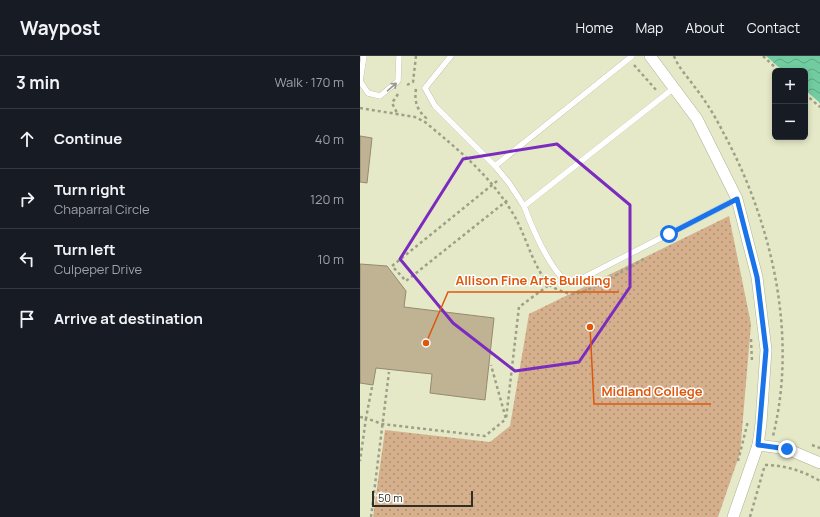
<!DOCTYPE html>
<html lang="en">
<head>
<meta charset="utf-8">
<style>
  :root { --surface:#171b24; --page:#242831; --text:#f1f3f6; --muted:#9ea1a6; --line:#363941 }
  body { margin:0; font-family:Manrope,sans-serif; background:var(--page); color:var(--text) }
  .controls { position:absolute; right:12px; top:12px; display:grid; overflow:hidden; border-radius:6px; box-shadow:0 2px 6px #0003 }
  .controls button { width:36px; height:36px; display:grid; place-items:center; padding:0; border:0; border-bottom:1px solid var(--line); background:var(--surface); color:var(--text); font:20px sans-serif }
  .scale { position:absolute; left:12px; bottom:10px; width:101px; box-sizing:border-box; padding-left:4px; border:2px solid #2f3023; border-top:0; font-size:11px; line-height:14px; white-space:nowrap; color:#2f3023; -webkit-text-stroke:3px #fff; paint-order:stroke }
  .stop { position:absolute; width:12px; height:12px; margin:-9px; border:3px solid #1a73e8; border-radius:50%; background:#fff }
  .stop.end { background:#1a73e8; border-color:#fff; box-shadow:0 1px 4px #0008 }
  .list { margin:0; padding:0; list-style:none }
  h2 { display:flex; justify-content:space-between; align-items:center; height:52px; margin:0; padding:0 16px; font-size:17px }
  h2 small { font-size:13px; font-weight:400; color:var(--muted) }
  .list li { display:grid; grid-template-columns:26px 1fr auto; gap:12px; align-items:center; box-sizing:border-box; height:60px; padding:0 16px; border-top:1px solid var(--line) }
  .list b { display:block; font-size:15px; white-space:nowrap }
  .list p { margin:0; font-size:13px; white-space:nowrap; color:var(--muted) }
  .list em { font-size:13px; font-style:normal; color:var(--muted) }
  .icon { flex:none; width:22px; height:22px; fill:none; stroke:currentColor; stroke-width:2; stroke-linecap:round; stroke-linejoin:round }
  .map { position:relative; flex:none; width:460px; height:461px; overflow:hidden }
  header { display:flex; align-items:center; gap:24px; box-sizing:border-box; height:56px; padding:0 20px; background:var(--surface); border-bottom:1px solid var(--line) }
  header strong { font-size:19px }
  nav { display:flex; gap:22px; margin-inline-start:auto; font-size:14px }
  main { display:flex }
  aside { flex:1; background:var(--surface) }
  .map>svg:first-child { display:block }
  .park { fill:url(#park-dots) }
  .water { fill:url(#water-waves) }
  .building { fill:#bfb394; stroke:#958a6c }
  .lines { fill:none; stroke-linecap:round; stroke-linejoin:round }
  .lane-casing { stroke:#adb192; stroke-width:6 }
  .street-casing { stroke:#adb192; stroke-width:12 }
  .path { stroke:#9da087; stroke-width:2.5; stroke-dasharray:3 3; stroke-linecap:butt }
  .lane { stroke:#fff; stroke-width:5.5 }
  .street { stroke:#fff; stroke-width:11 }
  .oneway { stroke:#979891 }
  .route { stroke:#1a73e8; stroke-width:5 }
  .marked { fill:none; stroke:#7b2cbf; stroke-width:3; stroke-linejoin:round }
  .leader { fill:none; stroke:#df570d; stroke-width:1.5 }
  .callout-dot { fill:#df570d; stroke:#fff; stroke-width:1.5 }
  .callout-label { font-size:13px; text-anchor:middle; font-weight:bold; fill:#df570d; stroke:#fff; stroke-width:3; stroke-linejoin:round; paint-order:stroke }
</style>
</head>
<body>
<header>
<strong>Waypost</strong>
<nav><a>Home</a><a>Map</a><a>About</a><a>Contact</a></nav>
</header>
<main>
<aside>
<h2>3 min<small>Walk · 170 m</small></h2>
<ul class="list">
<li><svg class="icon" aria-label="ahead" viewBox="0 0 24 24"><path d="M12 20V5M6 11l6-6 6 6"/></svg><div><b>Continue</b></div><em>40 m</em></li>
<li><svg class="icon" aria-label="right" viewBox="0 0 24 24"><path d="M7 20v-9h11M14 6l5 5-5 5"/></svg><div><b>Turn right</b><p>Chaparral Circle</p></div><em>120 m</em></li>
<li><svg class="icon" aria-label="left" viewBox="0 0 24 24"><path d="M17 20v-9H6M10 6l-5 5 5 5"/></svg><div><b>Turn left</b><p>Culpeper Drive</p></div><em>10 m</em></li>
<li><svg class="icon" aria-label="arrive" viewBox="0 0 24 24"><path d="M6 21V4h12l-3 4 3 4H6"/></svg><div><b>Arrive at destination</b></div></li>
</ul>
</aside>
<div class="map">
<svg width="460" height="461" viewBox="0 0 460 461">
  <defs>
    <pattern id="park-dots" width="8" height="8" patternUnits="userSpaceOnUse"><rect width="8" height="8" fill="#d6b08c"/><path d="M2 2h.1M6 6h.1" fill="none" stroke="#ae9072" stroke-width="1.8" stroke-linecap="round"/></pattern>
    <pattern id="water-waves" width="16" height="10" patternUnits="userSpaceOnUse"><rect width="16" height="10" fill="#72cca1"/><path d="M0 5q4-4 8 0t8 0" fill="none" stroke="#5ea683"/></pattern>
  </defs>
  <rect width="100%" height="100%" fill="#e5e9c8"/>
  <polygon class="park" points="369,160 391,268 380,397 358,461 13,461 25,374 130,386 150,370 169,258"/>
  <polygon class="water" points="406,0 460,0 460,47 445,34 445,15 423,15"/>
  <g class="building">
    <polygon points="0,80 12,82 7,127 0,126"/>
    <polygon points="0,208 27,210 46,235 44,251 134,262 125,344 70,337 72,318 16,312 13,329 0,327"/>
  </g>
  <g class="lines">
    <defs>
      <g id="lane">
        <polyline points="4,0 0,25 8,37 20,40 38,25 39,0"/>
        <polyline points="91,0 65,32 75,50 135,110 272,0"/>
        <path d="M314,32L164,150C173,174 187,207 205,225H217L377,143"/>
        <polyline points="135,110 149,127 164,150"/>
      </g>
      <g id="street">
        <polyline points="290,0 337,63 377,143 397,221 406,294 401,367 398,389 373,461"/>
        <polyline points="398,389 427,393 460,407"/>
      </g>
    </defs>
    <use href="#lane" class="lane-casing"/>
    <use href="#street" class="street-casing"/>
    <g class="path">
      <path d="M314,0C318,11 327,20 334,30C345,44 355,60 363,76C412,166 438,279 413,380"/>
      <polyline points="403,0 419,15"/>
      <polyline points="274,9 297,35"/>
      <polyline points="47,29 53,26 56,0"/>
      <path d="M56,33C54,45 57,54 66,62L65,66"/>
      <polyline points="38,38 32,47 38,59"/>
      <polyline points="445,38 460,51"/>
      <path d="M0,52L55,61L65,66C101,96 131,120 155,161C167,183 173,210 189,229L159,251L146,363L131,309"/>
      <polyline points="137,125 32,210 46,225 149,143"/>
      <path d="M189,229C196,233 204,237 212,238C226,239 269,211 284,203"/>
      <polyline points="391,283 392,306"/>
      <polyline points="12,331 6,362 22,368 125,380 146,363"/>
      <polyline points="0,361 6,362 0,405"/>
      <polyline points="452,389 460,392"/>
      <polyline points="378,405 388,365"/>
      <path d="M405,409C425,409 443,415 460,425"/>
      <polyline points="11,461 29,316"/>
      <polyline points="390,461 404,412"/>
    </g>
    <use href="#lane" class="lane"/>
    <use href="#street" class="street"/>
  </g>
  <defs><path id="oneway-shaft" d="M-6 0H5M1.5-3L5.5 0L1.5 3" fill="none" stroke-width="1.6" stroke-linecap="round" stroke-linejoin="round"/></defs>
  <use class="oneway" href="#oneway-shaft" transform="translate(32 31) rotate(-41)"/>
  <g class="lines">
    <polyline class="route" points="309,178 377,143 397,221 406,294 398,389 427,393"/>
  </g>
  <path class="marked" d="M197,88L270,149V231L219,306L155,315L93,267L40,203L103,103Z"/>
  <path class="leader" d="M66 287L88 236H259M230 271L234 348H351"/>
  <g class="callout-dot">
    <circle cx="66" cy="287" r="4"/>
    <circle cx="230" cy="271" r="4"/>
  </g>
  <g class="callout-label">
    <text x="173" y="229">Allison Fine Arts Building</text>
    <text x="292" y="340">Midland College</text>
  </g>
</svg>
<div class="controls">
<button>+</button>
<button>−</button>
</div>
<div class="scale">50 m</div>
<div class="stop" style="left:309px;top:178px"></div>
<div class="stop end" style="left:427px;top:393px"></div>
</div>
</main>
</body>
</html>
